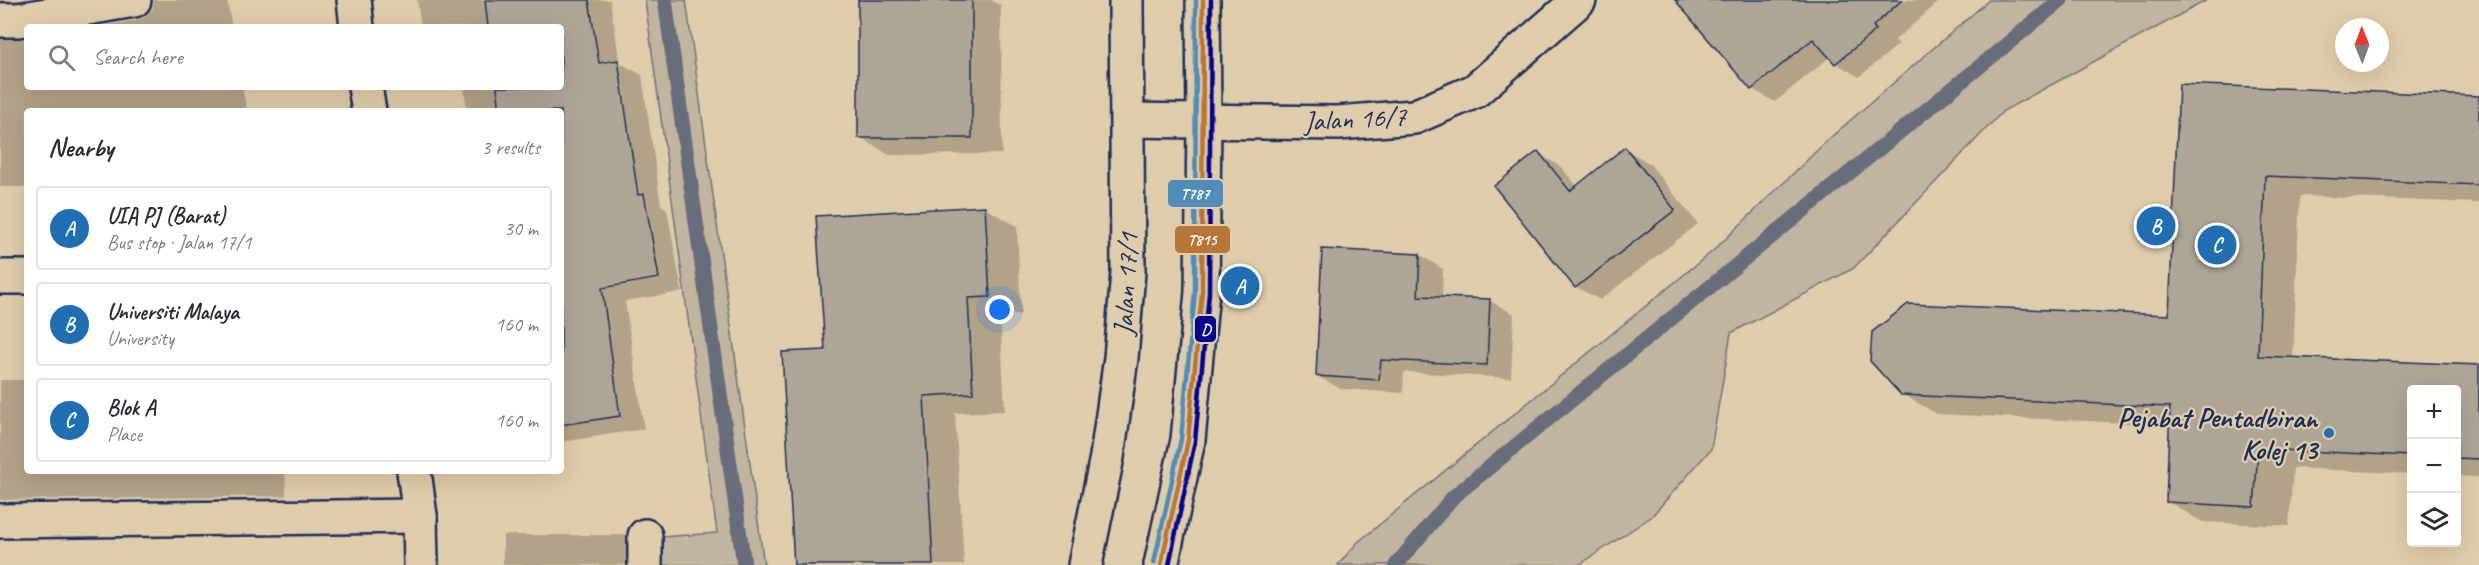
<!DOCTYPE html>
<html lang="en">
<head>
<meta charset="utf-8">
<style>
  :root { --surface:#fff; --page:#f2f2f3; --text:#2b2b33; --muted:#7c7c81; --line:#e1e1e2; --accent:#1f6fb2 }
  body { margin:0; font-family:Caveat,sans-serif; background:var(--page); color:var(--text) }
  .controls { position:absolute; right:18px; bottom:18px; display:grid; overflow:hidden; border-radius:6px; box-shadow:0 6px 24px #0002 }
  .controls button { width:54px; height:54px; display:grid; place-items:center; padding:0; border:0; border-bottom:2px solid var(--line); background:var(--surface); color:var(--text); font:30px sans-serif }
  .compass { position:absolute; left:2335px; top:18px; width:54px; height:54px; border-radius:50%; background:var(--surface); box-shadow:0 6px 24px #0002; rotate:359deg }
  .you { position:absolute; left:1000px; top:310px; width:21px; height:21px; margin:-15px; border:4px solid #fff; border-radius:50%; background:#1a73e8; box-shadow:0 0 0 9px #1a73e833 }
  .badge { display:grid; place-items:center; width:39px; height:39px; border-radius:50%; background:var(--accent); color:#fff; font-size:20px; font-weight:700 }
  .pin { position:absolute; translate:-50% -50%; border:3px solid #fff; box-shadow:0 2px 6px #0006 }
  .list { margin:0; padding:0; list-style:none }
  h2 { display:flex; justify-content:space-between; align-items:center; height:78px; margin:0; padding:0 24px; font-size:26px }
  h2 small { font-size:20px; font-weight:400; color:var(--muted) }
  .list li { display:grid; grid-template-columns:39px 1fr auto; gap:18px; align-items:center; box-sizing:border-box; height:84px; margin:0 12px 12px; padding:0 12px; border:2px solid var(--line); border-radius:6px }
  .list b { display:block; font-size:22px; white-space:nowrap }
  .list p { margin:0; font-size:20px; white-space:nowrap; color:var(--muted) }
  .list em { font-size:20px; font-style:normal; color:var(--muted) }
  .icon { flex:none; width:33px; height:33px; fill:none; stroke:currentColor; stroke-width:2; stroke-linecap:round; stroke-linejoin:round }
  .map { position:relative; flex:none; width:2479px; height:565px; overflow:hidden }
  .search { position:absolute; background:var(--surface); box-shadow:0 6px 24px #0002; left:24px; top:24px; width:540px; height:66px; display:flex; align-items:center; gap:15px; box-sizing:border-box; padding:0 21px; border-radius:6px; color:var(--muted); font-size:22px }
  .panel { position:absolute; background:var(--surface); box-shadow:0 6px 24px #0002; left:24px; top:108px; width:540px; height:366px; border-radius:6px }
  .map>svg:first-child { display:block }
  .green { fill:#c2b59f; stroke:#6e727e; stroke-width:1.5 }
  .shadow { fill:#0003 }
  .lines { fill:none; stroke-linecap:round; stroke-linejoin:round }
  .stream { stroke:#686d7c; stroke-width:15 }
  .building { fill:#afa597; stroke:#1b2f5e; stroke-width:1.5 }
  .minor-casing { stroke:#1b2f5e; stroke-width:38 }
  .minor { stroke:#dfccaa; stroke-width:33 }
  .bus-1-casing { stroke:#dfccaa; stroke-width:9 }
  .bus-2-casing { stroke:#dfccaa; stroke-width:9 }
  .bus-3-casing { stroke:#dfccaa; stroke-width:9 }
  .bus-1 { stroke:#b77637; stroke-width:4.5 }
  .bus-2 { stroke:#06038d; stroke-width:4.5 }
  .bus-3 { stroke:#4f8cb7; stroke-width:4.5 }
  .poi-dot { fill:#1f6fb2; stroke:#dfccaa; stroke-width:2 }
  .labels { text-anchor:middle; stroke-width:4.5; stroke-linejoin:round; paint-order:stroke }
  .street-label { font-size:28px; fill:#1b2f5e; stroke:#dfccaa }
  .poi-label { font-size:28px; font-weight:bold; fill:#1b2f5e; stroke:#dfccaa; text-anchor:end }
  .line-badge { stroke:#dfccaa; stroke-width:2 }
  .badge-label { font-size:16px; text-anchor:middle; font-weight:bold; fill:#fff }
</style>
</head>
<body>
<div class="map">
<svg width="2479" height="565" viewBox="0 0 2479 565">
  <rect width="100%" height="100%" fill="#dfccaa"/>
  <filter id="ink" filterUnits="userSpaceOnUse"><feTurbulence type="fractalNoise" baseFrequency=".0167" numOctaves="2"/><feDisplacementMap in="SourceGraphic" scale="12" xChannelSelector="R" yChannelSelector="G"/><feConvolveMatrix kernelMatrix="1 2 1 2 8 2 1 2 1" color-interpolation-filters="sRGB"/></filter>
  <g filter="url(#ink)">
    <g class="green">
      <polygon points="645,0 686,0 764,565 662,565 661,537 717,533"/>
      <polygon points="1989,0 2207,0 2003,111 1854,268 1731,333 1711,449 1651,517 1579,565 1338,565 1357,543 1714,250 1830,138"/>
    </g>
    <g class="shadow">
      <polygon points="0,0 123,0 5,35 6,39 27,39 27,87 242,87 247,111 27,111 27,187 0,187"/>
      <polygon points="154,0 227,0 232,27 96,27 138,20 146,16 153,8"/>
      <polygon points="417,0 610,0 620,63 642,75 661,205 667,209 682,292 625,301 644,429 561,442 561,111 467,111 464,87 561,87 561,27 421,27"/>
      <polygon points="859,0 991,0 1001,6 1002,154 889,155 860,137"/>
      <polygon points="1685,0 1941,0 1895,40 1899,44 1859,77 1836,63 1830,57 1775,102 1752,89"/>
      <polygon points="2181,86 2479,98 2479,203 2300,196 2293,359 2479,367 2479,477 2456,476 2456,390 2412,390 2412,474 2293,468 2289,526 2202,522 2167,501 2171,425 1937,414 1902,394 2171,317"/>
      <polygon points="1625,149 1649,163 1698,224 1600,300 1576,287 1538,153 1561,167 1578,187"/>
      <polygon points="985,208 1017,226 1021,314 1000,315 1005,411 955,413 964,565 796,565 826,351"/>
      <polygon points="1420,255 1443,269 1442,298 1490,301 1514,314 1511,378 1404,372 1403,393 1341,389 1317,376"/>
      <polygon points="0,380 27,380 27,471 285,471 286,496 0,500"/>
      <polygon points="503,535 626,535 650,548 650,565 503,565"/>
    </g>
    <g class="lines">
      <g class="stream">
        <polyline points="665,0 744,565"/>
        <polyline points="1396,565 1453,497 2061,0"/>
      </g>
    </g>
    <g class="building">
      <polygon points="485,0 589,0 599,63 618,60 638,195 644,194 659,278 602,288 620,416 561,425 561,111 500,111 497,87 561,87 561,27 488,27"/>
      <rect x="858" y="0" width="114" height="138"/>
      <polygon points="1675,0 1902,0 1873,26 1876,30 1835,64 1813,39 1751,90"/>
      <polygon points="2179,84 2479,96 2479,185 2265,176 2258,356 2479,365 2479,459 2457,458 2457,390 2412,390 2412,456 2258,449 2254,507 2166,502 2170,407 1901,395 1870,361 1872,332 1908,304 2169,315"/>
      <polygon points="1625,147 1675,210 1575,288 1494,186 1538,151 1570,191"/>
      <polygon points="985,206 990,297 968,298 973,393 924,396 933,565 794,565 782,352 825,350 816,216"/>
      <polygon points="1322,249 1420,254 1418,296 1490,299 1487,365 1381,360 1379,380 1316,376"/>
    </g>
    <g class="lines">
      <defs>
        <g id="minor">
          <polyline points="354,0 357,27"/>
          <polyline points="0,20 18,20 134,0"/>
          <polyline points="365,87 369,111"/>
          <polyline points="1128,120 1338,123 1414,117 1475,91 1579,0"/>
          <polyline points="0,277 27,277"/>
          <polyline points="414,471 420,516 421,565"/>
          <polyline points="0,521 420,516"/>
          <polyline points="645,536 645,565"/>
          <polyline points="1085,565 1107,457 1121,358 1128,272 1126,0"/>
          <polyline points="1161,565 1188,440 1202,292 1204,122 1203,0"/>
        </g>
      </defs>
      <use href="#minor" class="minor-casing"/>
      <use href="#minor" class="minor"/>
      <defs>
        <polyline id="bus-1" points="1161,565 1188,440 1202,292 1203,0"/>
        <polyline id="bus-2" points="1169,565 1195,441 1209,293 1211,0"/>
        <polyline id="bus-3" points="1154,563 1181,439 1195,292 1196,0"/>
      </defs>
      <use href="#bus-1" class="bus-1-casing"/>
      <use href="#bus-2" class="bus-2-casing"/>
      <use href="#bus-3" class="bus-3-casing"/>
      <use href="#bus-1" class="bus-1"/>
      <use href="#bus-2" class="bus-2"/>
      <use href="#bus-3" class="bus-3"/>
    </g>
  </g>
  <circle class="poi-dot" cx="2329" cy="433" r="6"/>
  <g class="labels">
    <g class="street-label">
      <text transform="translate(1355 118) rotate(-3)" y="10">Jalan 16/7</text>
      <text transform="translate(1125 284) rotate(-87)" y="10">Jalan 17/1</text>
    </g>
    <g class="poi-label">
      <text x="2317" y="427">Pejabat Pentadbiran<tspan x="2317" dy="32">Kolej 13</tspan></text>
    </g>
  </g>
  <g class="line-badge">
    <rect x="1167" y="179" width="57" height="29" rx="6" fill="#4f8cb7"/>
    <rect x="1174" y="225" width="57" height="29" rx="6" fill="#b77637"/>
    <rect x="1194" y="315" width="23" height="28" rx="6" fill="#06038d"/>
  </g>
  <g class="badge-label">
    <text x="1195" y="199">T787</text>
    <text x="1202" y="245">T815</text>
    <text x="1206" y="335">D</text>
  </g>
</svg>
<div class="controls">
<button>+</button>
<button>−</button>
<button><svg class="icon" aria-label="layers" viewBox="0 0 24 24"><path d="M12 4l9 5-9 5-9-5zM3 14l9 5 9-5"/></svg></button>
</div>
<svg class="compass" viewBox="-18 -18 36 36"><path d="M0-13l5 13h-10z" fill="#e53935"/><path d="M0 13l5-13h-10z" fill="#7c7c81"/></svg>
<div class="you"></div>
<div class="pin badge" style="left:1240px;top:286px">A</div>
<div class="pin badge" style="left:2156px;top:226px">B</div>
<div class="pin badge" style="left:2217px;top:245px">C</div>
<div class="search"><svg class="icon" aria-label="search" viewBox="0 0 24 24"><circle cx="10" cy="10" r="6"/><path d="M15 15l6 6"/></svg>Search here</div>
<section class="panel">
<h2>Nearby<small>3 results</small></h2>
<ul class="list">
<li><span class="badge">A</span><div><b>UIA PJ (Barat)</b><p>Bus stop · Jalan 17/1</p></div><em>30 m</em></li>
<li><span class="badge">B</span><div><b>Universiti Malaya</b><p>University</p></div><em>160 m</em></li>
<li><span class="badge">C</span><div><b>Blok A</b><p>Place</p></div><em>160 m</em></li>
</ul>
</section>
</div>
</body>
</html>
